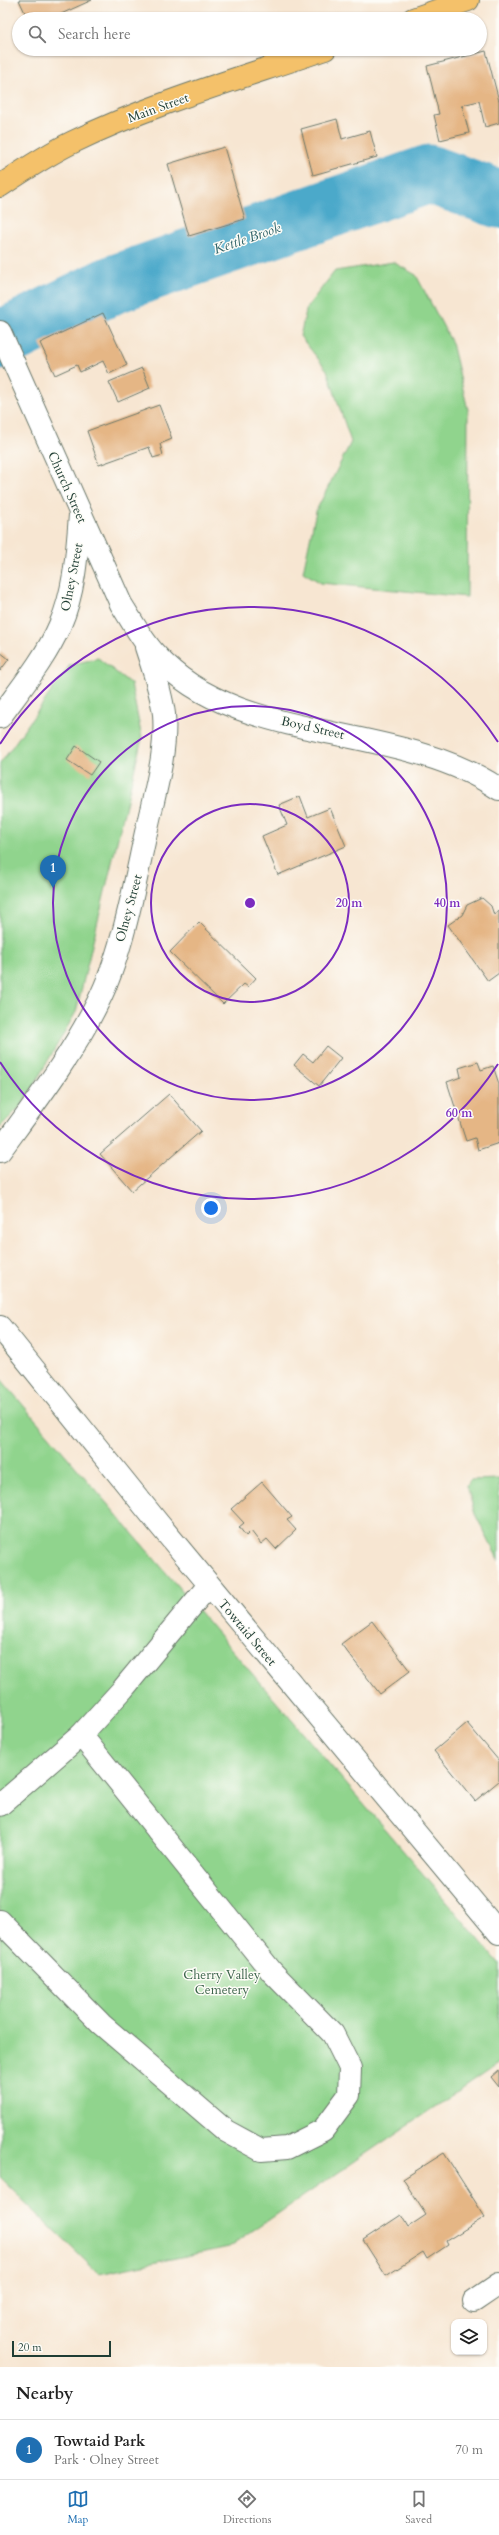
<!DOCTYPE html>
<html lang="en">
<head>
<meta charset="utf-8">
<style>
  :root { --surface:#fff; --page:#f6f6f6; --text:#222; --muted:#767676; --line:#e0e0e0; --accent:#1f6fb2 }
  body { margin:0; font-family:Cardo,serif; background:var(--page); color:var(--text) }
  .controls { position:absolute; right:12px; bottom:12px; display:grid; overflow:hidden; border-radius:8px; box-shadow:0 1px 3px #0004 }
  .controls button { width:36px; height:36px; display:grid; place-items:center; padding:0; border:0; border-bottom:1px solid var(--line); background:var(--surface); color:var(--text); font:20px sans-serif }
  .scale { position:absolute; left:12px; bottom:10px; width:99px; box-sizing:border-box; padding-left:4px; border:2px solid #1f3d34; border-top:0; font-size:11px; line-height:14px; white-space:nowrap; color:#1f3d34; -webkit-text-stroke:3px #fdfcf7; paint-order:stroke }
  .you { position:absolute; left:211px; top:1208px; width:14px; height:14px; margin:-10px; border:3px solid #fff; border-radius:50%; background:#1a73e8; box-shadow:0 0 0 6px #1a73e833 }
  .badge { display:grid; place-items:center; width:26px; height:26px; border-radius:50%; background:var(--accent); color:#fff; font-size:13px; font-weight:700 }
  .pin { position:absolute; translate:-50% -33px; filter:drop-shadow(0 1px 2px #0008) }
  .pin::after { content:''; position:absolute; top:21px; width:14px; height:12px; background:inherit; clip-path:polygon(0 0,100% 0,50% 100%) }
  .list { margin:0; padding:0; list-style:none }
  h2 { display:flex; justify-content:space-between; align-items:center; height:52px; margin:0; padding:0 16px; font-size:17px }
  h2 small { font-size:13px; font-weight:400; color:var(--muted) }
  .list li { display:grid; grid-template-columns:26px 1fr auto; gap:12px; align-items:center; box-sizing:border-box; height:60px; padding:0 16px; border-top:1px solid var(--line) }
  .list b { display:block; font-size:15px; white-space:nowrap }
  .list p { margin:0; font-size:13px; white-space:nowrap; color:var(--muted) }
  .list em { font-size:13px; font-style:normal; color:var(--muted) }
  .icon { flex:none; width:22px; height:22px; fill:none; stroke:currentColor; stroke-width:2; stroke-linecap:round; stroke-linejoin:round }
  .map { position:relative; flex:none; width:499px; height:2367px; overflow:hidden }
  .search { position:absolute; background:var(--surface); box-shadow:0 1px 3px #0004; left:12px; right:12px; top:12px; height:44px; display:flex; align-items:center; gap:10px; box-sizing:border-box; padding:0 14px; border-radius:22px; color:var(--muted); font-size:15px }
  .sheet { height:112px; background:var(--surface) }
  nav { display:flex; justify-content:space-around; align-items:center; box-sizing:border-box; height:56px; border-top:1px solid var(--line); background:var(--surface); font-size:11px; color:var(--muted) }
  nav a { display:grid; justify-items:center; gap:2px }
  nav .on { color:var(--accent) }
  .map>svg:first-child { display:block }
  .green { fill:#90d48d; stroke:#588860 }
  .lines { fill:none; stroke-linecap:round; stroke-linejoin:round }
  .river { stroke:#4ca9ca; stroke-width:59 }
  .building { fill:#e5b685 }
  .minor-casing { stroke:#6b786b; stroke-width:24 }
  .highway-casing { stroke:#6b786b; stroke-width:24 }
  .minor { stroke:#fff; stroke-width:22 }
  .highway { stroke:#f4c16a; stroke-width:22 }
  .ring { fill:none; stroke:#7b2cbf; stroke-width:2 }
  .labels { text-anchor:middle; stroke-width:3; stroke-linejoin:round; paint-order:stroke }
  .street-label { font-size:13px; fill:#1f3d34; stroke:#fdfcf7 }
  .park-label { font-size:13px; fill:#3b634a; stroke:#fdfcf7 }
  .water-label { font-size:14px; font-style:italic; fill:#2f6368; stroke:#fdfcf7 }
  .centre { fill:#7b2cbf; stroke:#fdfcf7; stroke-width:2 }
  .ring-label { font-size:12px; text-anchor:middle; font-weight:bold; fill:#7b2cbf; stroke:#fdfcf7; stroke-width:3; stroke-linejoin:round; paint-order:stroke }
</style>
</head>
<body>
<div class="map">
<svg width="499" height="2367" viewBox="0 0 499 2367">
  <rect width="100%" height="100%" fill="#fdfcf7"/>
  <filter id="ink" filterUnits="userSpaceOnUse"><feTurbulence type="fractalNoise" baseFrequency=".025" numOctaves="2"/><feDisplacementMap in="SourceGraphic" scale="8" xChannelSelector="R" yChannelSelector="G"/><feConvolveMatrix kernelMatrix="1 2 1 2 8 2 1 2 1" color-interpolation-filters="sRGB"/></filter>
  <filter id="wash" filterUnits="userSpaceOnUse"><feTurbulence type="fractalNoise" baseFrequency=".012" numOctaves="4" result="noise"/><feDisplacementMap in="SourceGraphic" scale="16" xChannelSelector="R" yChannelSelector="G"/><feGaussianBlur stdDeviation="0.9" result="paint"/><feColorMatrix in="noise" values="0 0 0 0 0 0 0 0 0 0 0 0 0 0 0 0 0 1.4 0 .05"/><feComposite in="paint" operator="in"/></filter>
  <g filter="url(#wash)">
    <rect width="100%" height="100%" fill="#f7e6d2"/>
    <g class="green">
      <polygon points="393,262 416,275 452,343 468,410 467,597 321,583 303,572 316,511 351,442 327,370 300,336 307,307 335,271"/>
      <polygon points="98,658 131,684 142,738 76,1012 23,1104 0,1127 0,764 70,665"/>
      <polygon points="0,1378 499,1963 499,2063 229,2247 99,2274 0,2178"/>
      <polygon points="499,1479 499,1561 475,1514 467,1487 470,1480"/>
    </g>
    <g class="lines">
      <polyline class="river" points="0,340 112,285 429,174 499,199"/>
    </g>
    <g id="blocks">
      <g class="building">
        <polygon points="19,0 92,0 50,19 28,19"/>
        <polygon points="486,51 499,101 499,123 485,127 479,101 462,105 469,133 440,140 434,115 439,114 427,66"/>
        <polygon points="337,119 342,139 370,131 377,157 313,175 301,129"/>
        <polygon points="224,147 245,219 189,236 168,164"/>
        <polygon points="103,313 127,365 109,374 103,361 80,372 77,365 55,375 40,343"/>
        <polygon points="142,368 150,388 118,402 109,382"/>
        <polygon points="159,405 172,439 160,444 163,455 153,458 149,447 99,465 87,431"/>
        <polygon points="0,652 9,659 0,671"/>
        <polygon points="76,746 99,762 90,775 67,760"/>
        <polygon points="300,796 308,817 330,808 346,846 278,875 262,836 287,825 279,805"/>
        <polygon points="482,898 491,906 494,915 499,911 499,973 488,981 448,925 462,915 467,905"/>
        <polygon points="199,922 256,978 248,987 244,984 223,1004 170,952"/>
        <polygon points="326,1046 341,1058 319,1086 294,1065 303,1054 313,1062"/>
        <polygon points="478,1062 481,1070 493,1066 499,1084 499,1143 478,1150 475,1138 466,1141 447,1082 461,1077 459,1068"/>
        <polygon points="169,1094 201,1131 132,1191 100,1154"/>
        <polygon points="262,1482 292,1517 287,1520 296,1530 276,1549 267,1539 261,1544 251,1531 246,1536 239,1527 244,1523 231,1509"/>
        <polygon points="372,1621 410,1671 380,1694 341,1644"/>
        <polygon points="467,1723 499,1761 499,1781 475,1801 434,1751"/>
        <polygon points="499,2070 499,2087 491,2077"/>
        <polygon points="444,2153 485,2217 446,2241 448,2245 427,2259 423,2252 386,2276 363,2240 401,2215 408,2227 426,2215 403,2179"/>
      </g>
    </g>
  </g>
  <g filter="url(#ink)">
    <use href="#blocks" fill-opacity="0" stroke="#6b786b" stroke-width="1"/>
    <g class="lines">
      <defs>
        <g id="minor">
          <path d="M0,332L121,604C132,621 141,639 155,654C236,747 398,720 499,789"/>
          <path d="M0,717C21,688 46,658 60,625C75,591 77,552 80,515"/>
          <path d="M0,1151C35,1103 72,1055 98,1002C123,953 135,881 147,828C155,791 167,752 164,714C161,691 153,669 146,647"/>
          <polyline points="0,1327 158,1523 499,1933"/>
          <polyline points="81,1735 123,1689 209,1585"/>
          <polyline points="0,1805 81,1735 272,1972 333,2034 350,2068 349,2095 323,2130 287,2148 261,2150 226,2131 101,2024 0,1921"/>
          <polyline points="474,2301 499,2284"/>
        </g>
        <g id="highway">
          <polyline points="413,19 468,0"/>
          <path d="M0,186C24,170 48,154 73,142C153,103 241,78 325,49"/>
        </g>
      </defs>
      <use href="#minor" class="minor-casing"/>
      <use href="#highway" class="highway-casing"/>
      <use href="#minor" class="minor"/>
      <use href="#highway" class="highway"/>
    </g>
  </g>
  <g class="ring">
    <circle cx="250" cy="903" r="99"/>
    <circle cx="250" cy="903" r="197"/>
    <path d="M498 1064A296 296 0 0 1 0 1062M0 744A296 296 0 0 1 498 742"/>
  </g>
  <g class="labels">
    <g class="street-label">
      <text transform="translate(158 107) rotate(-20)" y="5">Main Street</text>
      <text transform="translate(68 487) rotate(66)" y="5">Church Street</text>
      <text transform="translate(71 577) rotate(-79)" y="5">Olney Street</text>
      <text transform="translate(313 727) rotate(13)" y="5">Boyd Street</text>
      <text transform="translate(128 908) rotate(-75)" y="5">Olney Street</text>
      <text transform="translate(248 1632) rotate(50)" y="5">Towtaid Street</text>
    </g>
    <g class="park-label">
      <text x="222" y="1979">Cherry Valley<tspan x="222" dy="15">Cemetery</tspan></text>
    </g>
    <g class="water-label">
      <text transform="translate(247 238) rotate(-19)" y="5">Kettle Brook</text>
    </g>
  </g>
  <circle cx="250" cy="903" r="6" class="centre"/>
  <g class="ring-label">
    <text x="349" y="907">20 m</text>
    <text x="447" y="907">40 m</text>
    <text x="459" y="1117">60 m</text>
  </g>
</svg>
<div class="controls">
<button><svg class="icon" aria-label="layers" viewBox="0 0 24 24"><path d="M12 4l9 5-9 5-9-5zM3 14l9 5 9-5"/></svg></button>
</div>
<div class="scale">20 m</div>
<div class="you"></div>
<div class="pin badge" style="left:53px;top:888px">1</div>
<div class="search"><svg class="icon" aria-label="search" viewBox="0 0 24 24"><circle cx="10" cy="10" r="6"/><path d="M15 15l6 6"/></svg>Search here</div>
</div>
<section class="sheet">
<h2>Nearby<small></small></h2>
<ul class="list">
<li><span class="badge">1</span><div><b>Towtaid Park</b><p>Park · Olney Street</p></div><em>70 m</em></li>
</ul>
</section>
<nav>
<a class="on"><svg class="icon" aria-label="map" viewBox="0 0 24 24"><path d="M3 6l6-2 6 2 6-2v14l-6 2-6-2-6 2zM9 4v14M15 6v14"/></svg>Map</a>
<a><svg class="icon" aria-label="directions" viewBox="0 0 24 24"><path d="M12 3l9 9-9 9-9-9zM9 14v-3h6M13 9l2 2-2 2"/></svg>Directions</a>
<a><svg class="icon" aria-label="saved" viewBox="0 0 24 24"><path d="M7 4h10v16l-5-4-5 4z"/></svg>Saved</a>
</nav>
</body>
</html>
